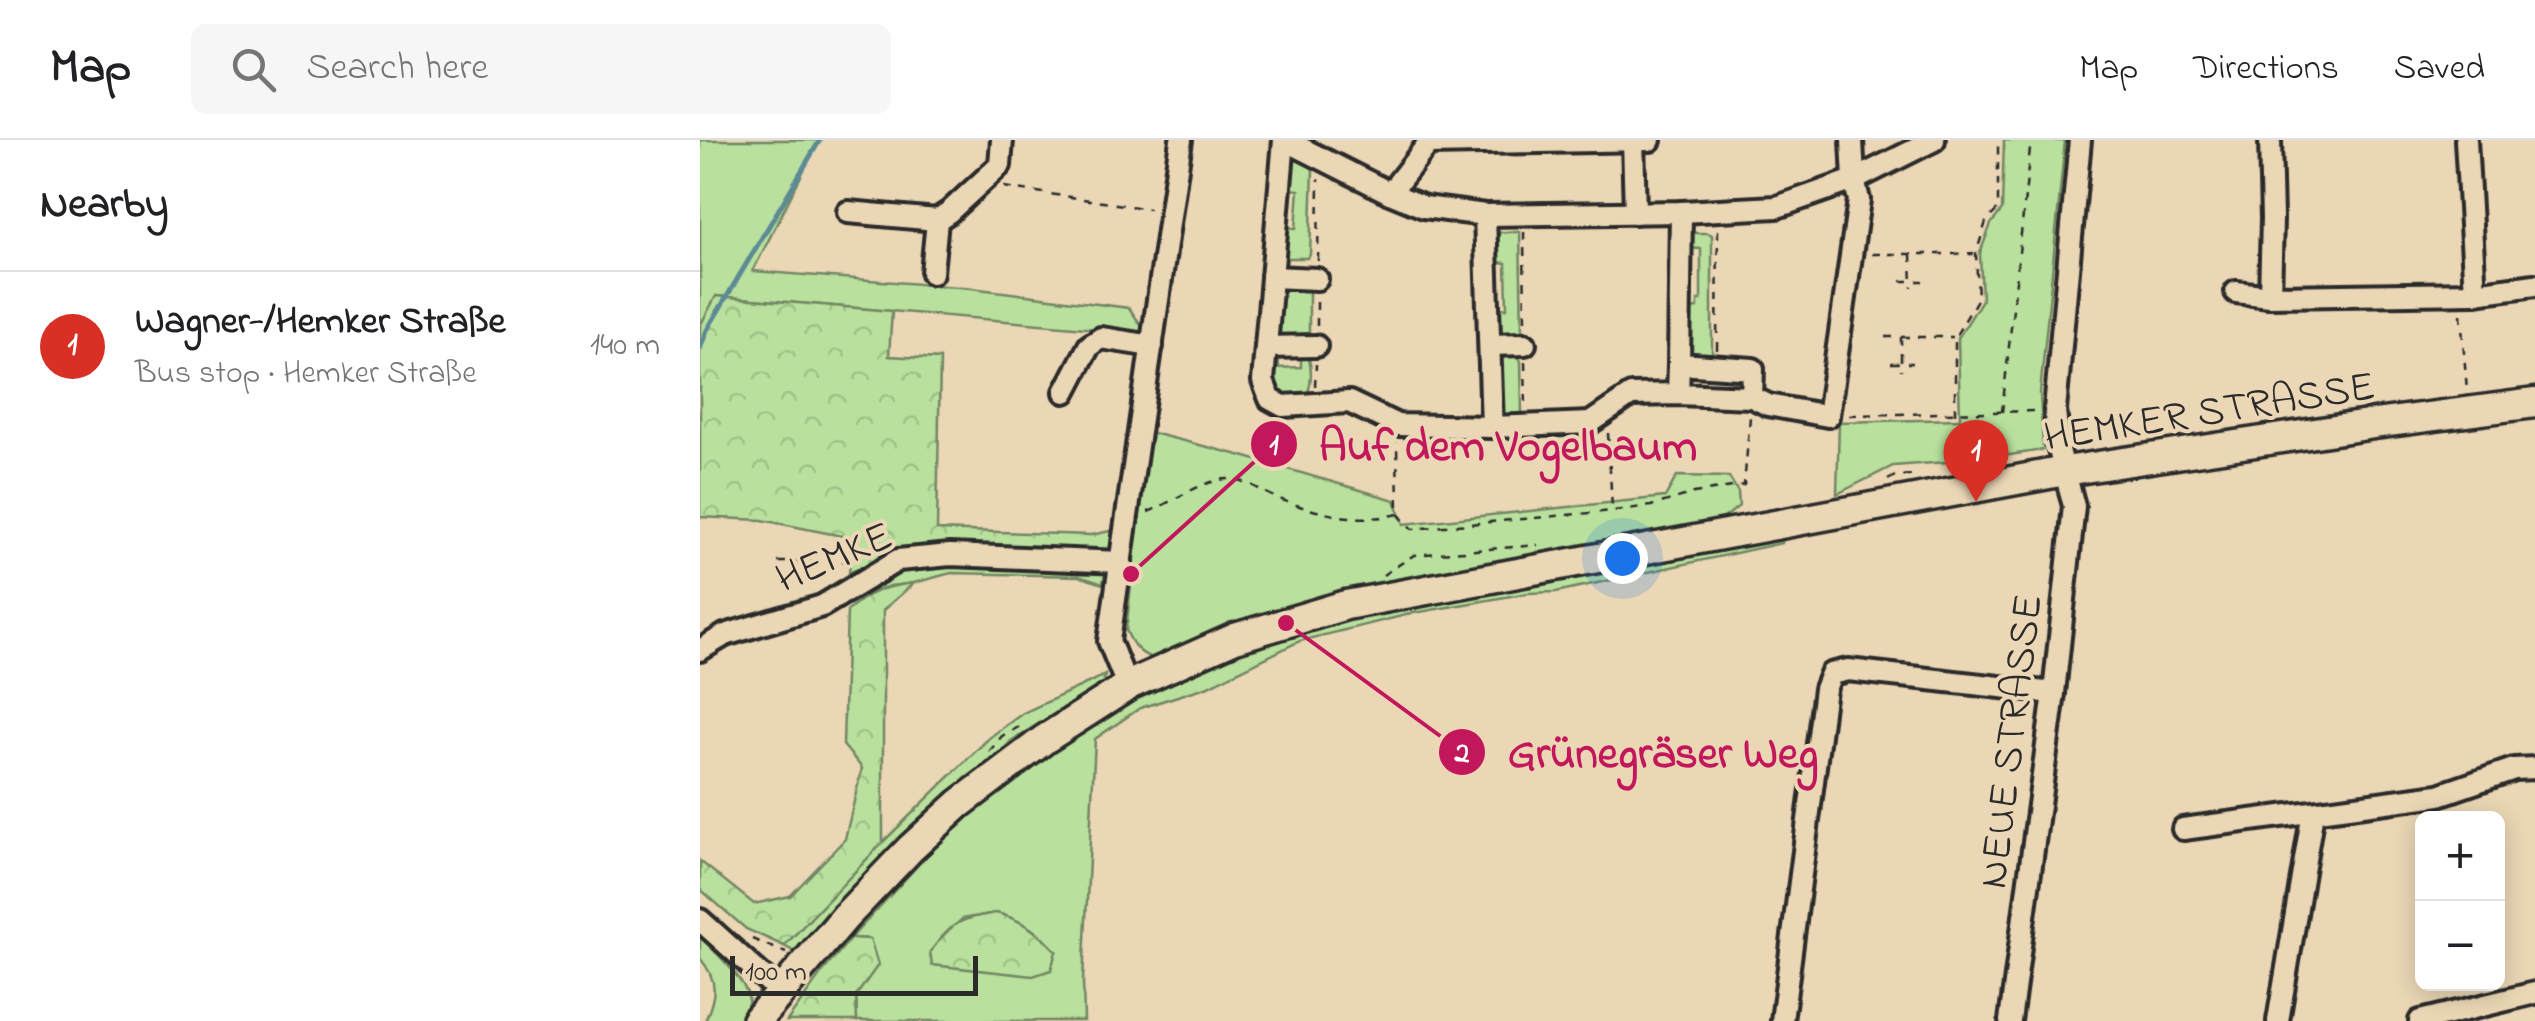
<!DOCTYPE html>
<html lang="en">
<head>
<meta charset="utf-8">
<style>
  :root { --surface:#fff; --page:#f6f6f6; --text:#202124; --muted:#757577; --line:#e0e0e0; --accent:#d93025 }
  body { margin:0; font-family:"Indie Flower",sans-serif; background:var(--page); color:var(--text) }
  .controls { position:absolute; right:30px; bottom:30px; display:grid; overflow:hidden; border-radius:15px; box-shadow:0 5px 25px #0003 }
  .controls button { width:90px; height:90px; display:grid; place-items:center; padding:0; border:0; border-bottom:2px solid var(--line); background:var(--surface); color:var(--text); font:50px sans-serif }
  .scale { position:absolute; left:30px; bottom:25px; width:248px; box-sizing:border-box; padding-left:10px; border:5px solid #2b2b2b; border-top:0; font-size:28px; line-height:35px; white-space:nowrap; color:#2b2b2b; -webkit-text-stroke:8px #ebd7b5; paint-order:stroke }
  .you { position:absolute; left:922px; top:418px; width:35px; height:35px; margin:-25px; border:8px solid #fff; border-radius:50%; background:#1a73e8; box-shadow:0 0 0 15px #1a73e833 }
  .badge { display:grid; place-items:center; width:65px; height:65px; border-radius:50%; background:var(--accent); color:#fff; font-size:32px; font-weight:700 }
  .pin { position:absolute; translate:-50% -82px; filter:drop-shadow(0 2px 5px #0008) }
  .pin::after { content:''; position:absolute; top:52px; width:35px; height:30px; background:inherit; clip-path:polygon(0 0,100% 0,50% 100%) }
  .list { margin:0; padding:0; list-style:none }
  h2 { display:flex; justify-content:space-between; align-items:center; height:130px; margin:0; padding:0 40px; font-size:42px }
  h2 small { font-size:32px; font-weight:400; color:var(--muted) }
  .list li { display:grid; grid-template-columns:65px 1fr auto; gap:30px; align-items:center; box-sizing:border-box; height:150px; padding:0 40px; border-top:2px solid var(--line) }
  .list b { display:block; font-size:38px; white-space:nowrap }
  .list p { margin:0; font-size:32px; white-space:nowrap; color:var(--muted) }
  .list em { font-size:32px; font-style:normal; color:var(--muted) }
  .icon { flex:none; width:55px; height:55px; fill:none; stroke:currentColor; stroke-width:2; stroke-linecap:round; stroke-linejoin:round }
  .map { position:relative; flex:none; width:1835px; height:881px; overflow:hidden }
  header { display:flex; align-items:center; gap:60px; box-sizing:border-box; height:140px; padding:0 50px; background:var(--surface); border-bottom:2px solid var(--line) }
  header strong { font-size:48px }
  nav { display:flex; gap:55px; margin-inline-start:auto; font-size:35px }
  .search { width:700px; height:90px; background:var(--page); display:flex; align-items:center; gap:25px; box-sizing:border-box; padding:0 35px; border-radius:15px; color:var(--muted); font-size:38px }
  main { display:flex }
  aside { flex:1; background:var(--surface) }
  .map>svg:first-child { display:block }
  .green { fill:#b9e19d; stroke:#728664; stroke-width:2.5; fill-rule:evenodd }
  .forest { fill:url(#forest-crowns); stroke:#728664; stroke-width:2.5 }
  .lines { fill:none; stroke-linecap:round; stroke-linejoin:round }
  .stream { stroke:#5c8a95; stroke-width:5 }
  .minor-casing { stroke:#2b2b2b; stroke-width:28 }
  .major-casing { stroke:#2b2b2b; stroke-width:35 }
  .path { stroke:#2b2b2b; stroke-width:2.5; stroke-dasharray:8 8; stroke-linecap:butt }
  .minor { stroke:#ebd7b5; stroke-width:20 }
  .major { stroke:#ebd7b5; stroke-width:28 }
  .labels { text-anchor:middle; stroke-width:8; stroke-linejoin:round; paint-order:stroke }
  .street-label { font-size:42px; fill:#2b2b2b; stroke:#ebd7b5 }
  .leader { fill:none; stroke:#c2185b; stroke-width:4 }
  .callout-dot { fill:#c2185b; stroke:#ebd7b5; stroke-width:4 }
  .mark-label { font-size:30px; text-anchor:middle; font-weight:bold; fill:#fff }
  .callout-label { font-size:45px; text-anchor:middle; font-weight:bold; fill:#c2185b; stroke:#ebd7b5; stroke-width:8; stroke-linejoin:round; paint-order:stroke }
</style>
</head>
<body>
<header>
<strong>Map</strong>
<div class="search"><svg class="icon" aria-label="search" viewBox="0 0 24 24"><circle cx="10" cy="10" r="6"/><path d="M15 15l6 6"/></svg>Search here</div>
<nav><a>Map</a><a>Directions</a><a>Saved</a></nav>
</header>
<main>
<aside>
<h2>Nearby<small></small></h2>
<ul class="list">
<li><span class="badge">1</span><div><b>Wagner-/Hemker Straße</b><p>Bus stop · Hemker Straße</p></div><em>140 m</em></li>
</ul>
</aside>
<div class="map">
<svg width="1835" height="881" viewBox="0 0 1835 881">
  <defs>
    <pattern id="forest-crowns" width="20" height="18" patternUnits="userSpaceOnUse" patternTransform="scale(2.5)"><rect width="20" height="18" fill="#b9e19d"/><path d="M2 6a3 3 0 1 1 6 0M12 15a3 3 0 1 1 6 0" fill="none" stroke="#9fc187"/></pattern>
  </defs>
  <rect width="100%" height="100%" fill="#ebd7b5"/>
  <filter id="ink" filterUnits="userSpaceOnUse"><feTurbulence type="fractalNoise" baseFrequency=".01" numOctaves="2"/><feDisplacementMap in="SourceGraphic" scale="20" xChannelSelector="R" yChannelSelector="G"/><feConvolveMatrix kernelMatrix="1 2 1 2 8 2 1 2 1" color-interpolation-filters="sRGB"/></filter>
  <g filter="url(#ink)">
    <g class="green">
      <polygon points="0,0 119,0 53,131 271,148 429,168 444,189 443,193 17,156 0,186"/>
      <polygon points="1304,0 1365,1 1340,253 1343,310 1277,320 1275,304 1260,305 1261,321 1193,326 1137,354 1139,282 1260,279 1258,198 1282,160 1280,113 1291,84 1302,70"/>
      <polygon points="593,16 612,25 613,30 610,114 607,118 585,118 579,115 580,87 596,88 599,50 584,48 588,20"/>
      <polygon points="801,92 820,92 822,190 820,196 798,196 793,169 807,168 806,123 792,122 793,99"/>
      <polygon points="987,93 1008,93 1012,95 1012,216 1006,219 991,218 987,208 986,169 998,168 998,160 1001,160 1001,109 987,108"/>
      <polygon points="604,148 609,151 609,193 606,197 573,197 576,150"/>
      <path d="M601,212L607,214C613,228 612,246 605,259C567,259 570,247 571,214L578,213L579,228L601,227Z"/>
      <polygon points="800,215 816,215 821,221 822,273 812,277 798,276 795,221"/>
      <path d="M448,292L539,315L695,360L704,384L965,357L977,336L1029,337L1038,352L1039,366L1017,384L458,520C440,515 433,507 426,490Z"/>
      <path d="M1085,392L1082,403L856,452L828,453L714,473L600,501L506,547L440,568L395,599L383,840L384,881H157L156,856L170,799L151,798L245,696L349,609L438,552L535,508L646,474ZM296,773C321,779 339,792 356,811L232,825L230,812L262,779Z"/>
      <polygon points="249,424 393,429 405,433 403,444 379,436 251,433 214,443 190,446 163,455 203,428"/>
      <polygon points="405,535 401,552 330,589 311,601 268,648 195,712 95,812 84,806 183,702 290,597 323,573"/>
      <path d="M0,797C14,810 43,837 48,856C50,865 45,873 42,881H5C16,856 19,841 0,818Z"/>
    </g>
    <g class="forest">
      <polygon points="16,156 192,171 189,216 240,219 237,390 391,395 415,390 411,414 196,411 149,433 152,398 62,380 0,377 0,186"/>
      <path d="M214,443L183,470V702L84,806L46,789L0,749V721L54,764L90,756L145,699L162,628L143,605L147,471C167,452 186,446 214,443Z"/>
      <path d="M296,773C321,779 339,792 356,811L351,830L333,836L232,825L230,812C254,780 258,780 296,773Z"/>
      <polygon points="151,798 170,799 178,825 156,856 157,881 87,881 121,834"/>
    </g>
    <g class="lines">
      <polyline class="stream" points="0,209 7,190 120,0"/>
      <defs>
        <g id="minor">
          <polyline points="584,0 563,241 570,259 583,266 649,262 697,285 792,287 890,283 931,255 978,254 1052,257 1053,229 979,224 978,254"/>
          <polyline points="585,0 690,53 724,67 785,75 981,72 1077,67 1154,40 1234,0"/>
          <polyline points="933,0 935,73"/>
          <polyline points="1570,0 1572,79 1570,156"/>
          <polyline points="1766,0 1775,153"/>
          <polyline points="690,53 728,4 950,0"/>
          <polyline points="148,72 237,80 249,72 300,25 302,0"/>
          <polyline points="785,75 792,287"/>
          <polyline points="232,133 237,80"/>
          <polyline points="572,137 617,139"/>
          <polyline points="1536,152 1570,156 1775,153 1835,145"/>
          <polyline points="790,205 825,204"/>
          <polyline points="566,207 616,206"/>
          <polyline points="979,224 981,72"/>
          <polyline points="365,252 389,206 401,198 452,206"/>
          <polyline points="1052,257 1068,265 1128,276 1159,60 1154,40 1152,0"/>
          <polyline points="0,510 25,495 122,466 198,420 250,415 421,422"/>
          <polyline points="431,544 422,533 409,501 481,0"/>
          <polyline points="1483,689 1739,655 1814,629 1835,628"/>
          <polyline points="0,780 80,852"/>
          <polyline points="1082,881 1125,549 1131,534 1148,530 1354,553"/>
          <polyline points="1310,881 1354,553 1374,366 1359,310 1355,270 1380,0"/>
          <polyline points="1578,881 1613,672"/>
          <polyline points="1720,881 1835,853"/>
        </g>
        <polyline id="major" points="56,881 146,776 210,709 259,664 345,599 431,544 535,498 646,465 1365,331 1674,284 1835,263"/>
      </defs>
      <use href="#minor" class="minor-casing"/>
      <use href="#major" class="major-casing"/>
      <g class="path">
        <polyline points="304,47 449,69"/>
        <polyline points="824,92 825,184"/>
        <polyline points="1172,114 1274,114"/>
        <polyline points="1211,114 1212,147"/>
        <polyline points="618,121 619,39"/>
        <polyline points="1201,141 1223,141"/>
        <polyline points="1761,174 1767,251"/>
        <polyline points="617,186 617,159"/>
        <polyline points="1185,197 1253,197"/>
        <polyline points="1201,197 1201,230"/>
        <polyline points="1017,210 1018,88"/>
        <polyline points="825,222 826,269"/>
        <polyline points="1191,223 1213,223"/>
        <polyline points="615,246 616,224"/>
        <polyline points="1302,272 1331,0"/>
        <polyline points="1255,274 1255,197 1278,158 1276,114 1286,82 1298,69 1298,0"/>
        <polyline points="1149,275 1336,271"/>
        <polyline points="908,293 912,369"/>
        <polyline points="1270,316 1270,325"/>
        <polyline points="1188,340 1195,336 1214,335"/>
        <path d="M448,372C473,362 500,341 527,339C544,338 562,352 577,358C615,373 659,384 698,374L697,302"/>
        <polyline points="698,374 712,389 912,371 951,366 994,353 1044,345 1050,277"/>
        <polyline points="78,422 157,421"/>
        <polyline points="683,435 714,415 838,405"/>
        <polyline points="289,612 302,596 326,583"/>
        <polyline points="52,799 86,813"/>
      </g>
      <use href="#minor" class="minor"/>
      <use href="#major" class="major"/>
    </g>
  </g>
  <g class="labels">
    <g class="street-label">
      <text transform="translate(1509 269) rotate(-9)" y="15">HEMKER STRASSE</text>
      <text transform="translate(133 415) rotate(-23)" y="15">HEMKE</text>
      <text transform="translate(1308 601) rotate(-83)" y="15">NEUE STRASSE</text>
    </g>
  </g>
  <path class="leader" d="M431 434L574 304M586 483L762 612"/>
  <g class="callout-dot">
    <circle cx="431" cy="434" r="10"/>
    <circle cx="586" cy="483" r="10"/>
    <circle cx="574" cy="304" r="25"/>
    <circle cx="762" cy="612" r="25"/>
  </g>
  <g class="mark-label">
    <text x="574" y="314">1</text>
    <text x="762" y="622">2</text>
  </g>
  <g class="callout-label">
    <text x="808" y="320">Auf dem Vogelbaum</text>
    <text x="963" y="627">Grünegräser Weg</text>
  </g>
</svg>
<div class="controls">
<button>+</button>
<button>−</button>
</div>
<div class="scale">100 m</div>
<div class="you"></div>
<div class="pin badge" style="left:1276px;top:362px">1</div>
</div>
</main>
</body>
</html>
